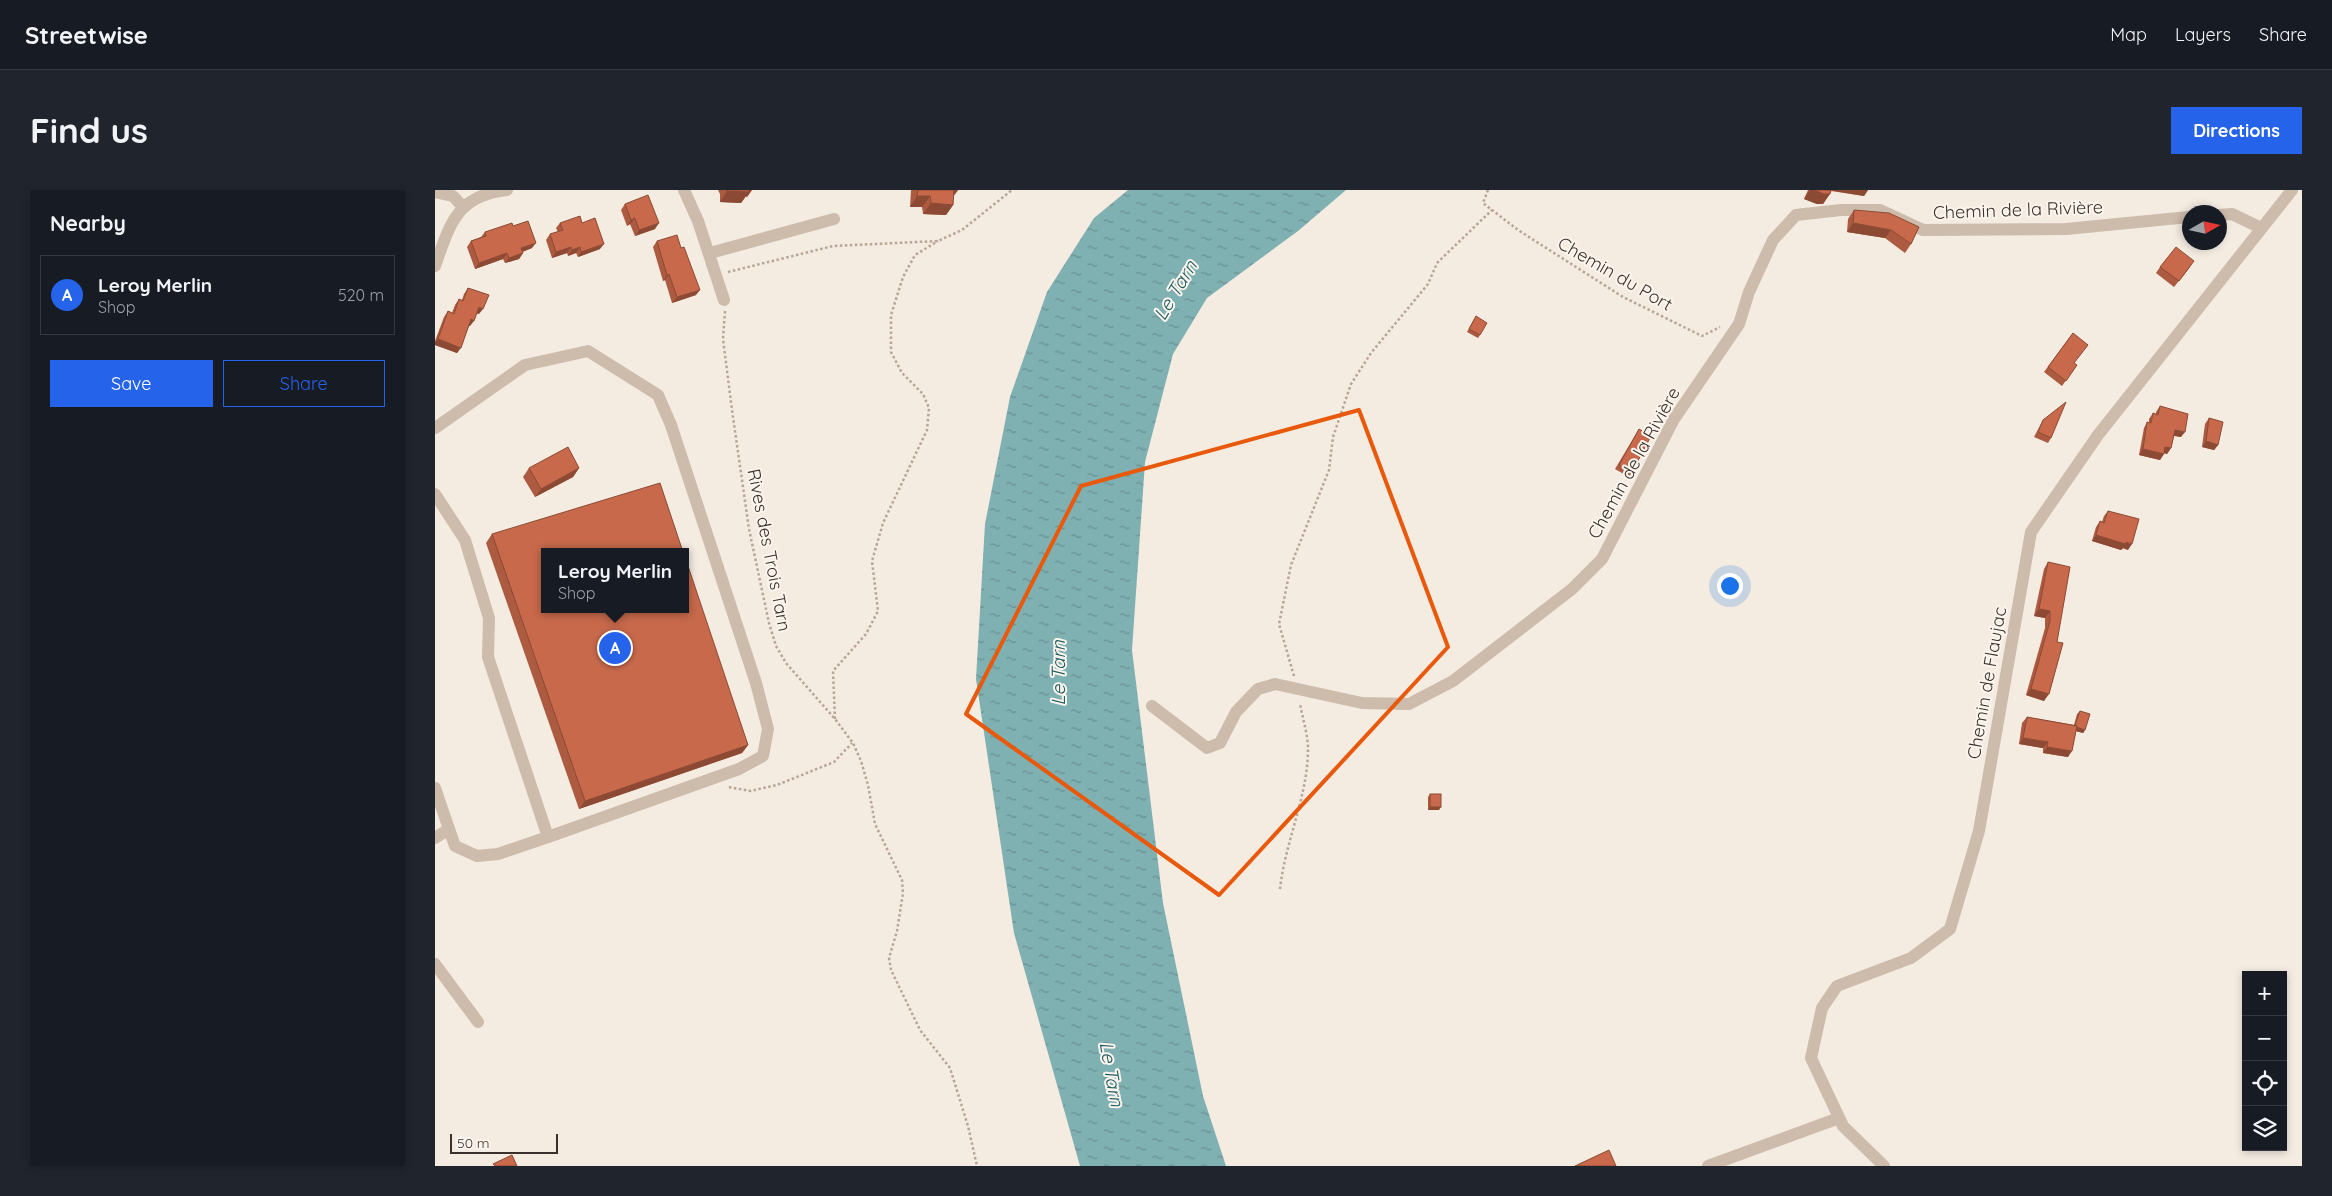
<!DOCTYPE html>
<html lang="en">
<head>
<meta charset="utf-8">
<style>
  :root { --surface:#171b24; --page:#20242c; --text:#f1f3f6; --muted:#9ea1a6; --line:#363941; --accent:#2563eb }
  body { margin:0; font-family:Quicksand,sans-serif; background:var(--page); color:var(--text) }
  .controls { position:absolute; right:15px; bottom:15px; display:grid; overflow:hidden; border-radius:0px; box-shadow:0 2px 8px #0003 }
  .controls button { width:45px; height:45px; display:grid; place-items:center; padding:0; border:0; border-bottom:1px solid var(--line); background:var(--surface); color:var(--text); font:25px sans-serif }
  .compass { position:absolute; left:1747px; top:15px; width:45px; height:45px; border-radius:50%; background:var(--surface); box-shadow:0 2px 8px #0003; rotate:81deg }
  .scale { position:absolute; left:15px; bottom:12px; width:108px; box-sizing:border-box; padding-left:5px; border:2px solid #3b302b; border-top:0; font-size:14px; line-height:18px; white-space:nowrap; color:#3b302b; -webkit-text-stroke:4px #fbf5ee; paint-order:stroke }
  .you { position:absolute; left:1294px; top:395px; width:18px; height:18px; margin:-12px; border:4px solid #fff; border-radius:50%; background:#1a73e8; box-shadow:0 0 0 8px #1a73e833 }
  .badge { display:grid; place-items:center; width:32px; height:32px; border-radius:50%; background:var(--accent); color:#fff; font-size:16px; font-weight:700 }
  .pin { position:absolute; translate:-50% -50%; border:2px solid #fff; box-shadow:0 1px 5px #0006 }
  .popup { position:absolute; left:106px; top:358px; width:148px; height:65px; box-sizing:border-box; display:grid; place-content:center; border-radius:0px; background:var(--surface); filter:drop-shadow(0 1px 4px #0005); font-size:16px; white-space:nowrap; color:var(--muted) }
  .popup b { font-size:19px; color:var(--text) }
  .popup::after { content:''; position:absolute; left:50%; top:100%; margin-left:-10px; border:10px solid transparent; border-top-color:var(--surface) }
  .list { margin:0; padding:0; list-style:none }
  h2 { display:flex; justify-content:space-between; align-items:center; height:65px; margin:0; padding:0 20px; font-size:21px }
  h2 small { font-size:16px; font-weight:400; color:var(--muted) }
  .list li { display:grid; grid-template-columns:32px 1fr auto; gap:15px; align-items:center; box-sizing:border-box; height:80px; margin:0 10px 10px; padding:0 10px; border:1px solid var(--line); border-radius:0px }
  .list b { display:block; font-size:19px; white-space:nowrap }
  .list p { margin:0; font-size:16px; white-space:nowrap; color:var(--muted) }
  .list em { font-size:16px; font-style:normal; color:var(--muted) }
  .actions { display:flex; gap:10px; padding:15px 20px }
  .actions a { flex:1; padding:11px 0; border:1px solid var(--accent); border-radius:0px; text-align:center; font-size:18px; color:var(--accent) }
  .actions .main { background:var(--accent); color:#fff }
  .icon { flex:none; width:28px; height:28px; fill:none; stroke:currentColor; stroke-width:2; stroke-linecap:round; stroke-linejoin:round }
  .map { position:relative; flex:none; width:1867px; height:976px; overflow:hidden; border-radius:0px }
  header { display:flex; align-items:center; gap:30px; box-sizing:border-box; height:70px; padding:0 25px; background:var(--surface); border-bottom:1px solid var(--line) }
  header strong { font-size:24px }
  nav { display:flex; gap:28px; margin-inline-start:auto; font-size:18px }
  .intro { display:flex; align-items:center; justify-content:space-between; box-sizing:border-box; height:120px; padding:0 30px }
  h1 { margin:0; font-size:35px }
  .button { padding:12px 22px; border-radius:0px; background:var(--accent); color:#fff; font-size:18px; font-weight:700 }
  main { display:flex; gap:30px; padding:0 30px }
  aside { flex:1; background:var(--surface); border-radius:0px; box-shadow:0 2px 8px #0003 }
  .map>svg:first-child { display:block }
  .water { fill:url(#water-ripples) }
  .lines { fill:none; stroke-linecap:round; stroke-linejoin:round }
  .path { stroke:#b9a596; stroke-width:2.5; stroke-dasharray:2.5 2.5; stroke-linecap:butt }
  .minor { stroke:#cdbbac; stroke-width:12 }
  .wall { fill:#ac5a40 }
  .shaded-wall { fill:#8c4a34 }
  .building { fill:#c8694b; stroke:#8c4a34 }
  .marked { fill:none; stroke:#e8590c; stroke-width:4; stroke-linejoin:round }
  .labels { text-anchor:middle; stroke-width:4; stroke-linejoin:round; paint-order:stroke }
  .street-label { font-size:18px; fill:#3b302b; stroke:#fbf5ee }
  .water-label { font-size:19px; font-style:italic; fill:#1f5a5e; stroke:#fbf5ee }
</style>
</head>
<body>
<header>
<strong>Streetwise</strong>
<nav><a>Map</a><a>Layers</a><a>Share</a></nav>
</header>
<div class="intro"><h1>Find us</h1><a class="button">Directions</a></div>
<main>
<aside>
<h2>Nearby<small></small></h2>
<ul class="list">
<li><span class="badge">A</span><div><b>Leroy Merlin</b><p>Shop</p></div><em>520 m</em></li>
</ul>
<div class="actions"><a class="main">Save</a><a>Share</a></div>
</aside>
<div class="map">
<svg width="1867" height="976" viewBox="0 0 1867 976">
  <defs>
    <pattern id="water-ripples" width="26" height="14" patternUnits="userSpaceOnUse" patternTransform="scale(1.25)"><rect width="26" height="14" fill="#7fb0b2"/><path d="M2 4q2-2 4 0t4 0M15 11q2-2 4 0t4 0" fill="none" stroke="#699091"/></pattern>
  </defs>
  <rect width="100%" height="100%" fill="#f4ebe1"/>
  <polygon class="water" points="693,0 911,0 863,41 772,108 738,164 710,272 697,460 728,713 768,906 791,976 645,976 579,743 541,489 550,334 575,207 612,102 659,28"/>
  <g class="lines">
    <g class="path">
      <polyline points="1053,0 1048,13 1083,40 1188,107 1267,146 1285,137"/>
      <polyline points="293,82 398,56 503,51 527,40 577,0"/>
      <polyline points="290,121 288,149 297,220 314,339 334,433 341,456 351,473 400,529 418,553 426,571 433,595 440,634 467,690 468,703 462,741 454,768 456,780 485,840 515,878 533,936 542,976"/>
      <polyline points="859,486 844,434 856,375 894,280 898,247 916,194 936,163 993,94 1002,73 1057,20"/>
      <polyline points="400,529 398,481 431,444 443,421 437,371 448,333 492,240 494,218 488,204 467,183 456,162 456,125 468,87 480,65 503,51"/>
      <polyline points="294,597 315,601 342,595 399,572 417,553"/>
      <path d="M845,699C850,652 873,606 873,559C873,544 867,527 865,513"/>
    </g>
    <g class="minor">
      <polyline points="249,0 263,31 289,110"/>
      <polyline points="0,2 18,6 28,17"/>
      <polyline points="1784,25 1797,24 1826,38"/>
      <polyline points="275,63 399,29"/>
      <path d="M0,76C15,34 22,5 72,0"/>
      <polyline points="0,238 90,175 153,161 223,205 236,235 321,493 333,539 328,566 304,579 113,647"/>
      <polyline points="0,304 30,350 54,428 53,467 113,647 63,664 42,666 20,656 14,639"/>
      <polyline points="717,516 772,558 785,553 801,522 823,499 840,494 927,513 974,514 1018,491 1137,399 1167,369 1239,229 1304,134 1314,102 1338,50 1361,25 1406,20 1445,20 1488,40 1631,39 1754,27"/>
      <polyline points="0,598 14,639 0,648"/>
      <polyline points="0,774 43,832"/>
      <polyline points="1273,976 1404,928"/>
      <polyline points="1449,976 1408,936 1376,868 1387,818 1402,796 1476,768 1515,739 1544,641 1596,342 1663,245 1857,0"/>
    </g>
  </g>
  <g class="wall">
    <polygon points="283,0 317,0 312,7 311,6 306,13 285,12 285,4"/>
    <polygon points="476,0 523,0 518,7 518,15 511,25 488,24 487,17 475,17"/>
    <polygon points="1373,0 1433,0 1429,6 1396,1 1388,14 1382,14 1369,9"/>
    <polygon points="190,14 220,39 200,46 195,34 192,36 186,20"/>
    <polygon points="1419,20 1484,37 1476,54 1470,63 1450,48 1412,42 1413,29"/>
    <polygon points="125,33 147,33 165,59 143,67 141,63 133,66 132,63 117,68 111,50 115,44 123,42 121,38"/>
    <polygon points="78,36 97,58 87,62 88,63 84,69 70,73 68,69 40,79 32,57 36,51 46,47 50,42"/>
    <polygon points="222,51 261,105 237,113 230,90 228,91 218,57"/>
    <polygon points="1725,77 1755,77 1739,97 1721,83"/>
    <polygon points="33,98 44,124 42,123 35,136 34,136 22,163 0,155 0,151 9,127 13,121 17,123 20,115 24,109 27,110 29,104"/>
    <polygon points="1041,126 1045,145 1043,148 1032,142"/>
    <polygon points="1638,143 1639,173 1642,175 1627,196 1609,182"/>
    <polygon points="1725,216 1746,247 1739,246 1736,258 1732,264 1729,263 1725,270 1704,265 1709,238 1712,232 1714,232 1714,229 1718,223 1721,224 1721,222"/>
    <polygon points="1774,228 1783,255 1779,260 1767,257 1770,234"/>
    <polygon points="1608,230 1616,248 1613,253 1599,247"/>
    <polygon points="1204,239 1197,282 1194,287 1180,279"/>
    <polygon points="94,278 144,278 138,287 100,307 88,287"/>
    <polygon points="1673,321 1693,360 1688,358 1686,360 1657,351 1661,337 1665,331 1667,332 1669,326"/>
    <polygon points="57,344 313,555 307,563 144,619 51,353"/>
    <polygon points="1613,372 1622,452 1609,511 1591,505 1610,438 1610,428 1599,426 1609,379"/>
    <polygon points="1645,521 1650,540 1648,543 1641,541 1633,567 1608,563 1608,558 1584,554 1587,533 1592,527 1639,535 1642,524"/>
    <polygon points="995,604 1004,620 993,620 993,607"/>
  </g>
  <g class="shaded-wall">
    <polygon points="317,0 312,7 311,6 306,13 285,12 292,1"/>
    <polygon points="517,0 523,0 517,8"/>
    <polygon points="1375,0 1379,0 1395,4 1388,14 1382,14 1369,9"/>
    <polygon points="1394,0 1433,0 1429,6"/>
    <polygon points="482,6 495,6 487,17 475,17"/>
    <polygon points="496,13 518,15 511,25 488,24"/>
    <polygon points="200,28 195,34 192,36 196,30"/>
    <polygon points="224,33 220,39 200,46 204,40"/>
    <polygon points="1418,33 1456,40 1450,48 1412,42"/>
    <polygon points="101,53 97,58 82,64 86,58"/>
    <polygon points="169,54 165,59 143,67 146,62"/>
    <polygon points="136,57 132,63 117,68 121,62"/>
    <polygon points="145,57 141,63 133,66 137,60"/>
    <polygon points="72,63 68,69 40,79 44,73"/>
    <polygon points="88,63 84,69 70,73 74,68"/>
    <polygon points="234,84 230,90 228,91 232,85"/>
    <polygon points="265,100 261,105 237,113 242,107"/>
    <polygon points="44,117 48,119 44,124 40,123"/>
    <polygon points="36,129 39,131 35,136 32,135"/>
    <polygon points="3,149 26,158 22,163 0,155 0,153"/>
    <polygon points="1740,240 1750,242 1746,247 1736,245"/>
    <polygon points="1771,251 1783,255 1779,260 1767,257"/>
    <polygon points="1730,257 1736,258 1732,264 1726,262"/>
    <polygon points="1708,259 1729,264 1725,270 1704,265"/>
    <polygon points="144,278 138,287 100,307 106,299"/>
    <polygon points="1661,345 1697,354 1693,360 1688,358 1686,360 1657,351"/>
    <polygon points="1604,419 1615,421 1610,428 1599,426"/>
    <polygon points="1596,499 1614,504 1609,511 1591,505"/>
    <polygon points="1639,537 1650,540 1648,543 1637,540"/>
    <polygon points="1588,548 1613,552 1608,558 1584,554"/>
    <polygon points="313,555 307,563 144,619 150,611"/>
    <polygon points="1612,557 1637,561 1633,567 1608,563"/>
    <polygon points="995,617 1006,617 1004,620 993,620"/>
  </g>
  <g class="building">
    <polygon points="292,0 314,0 314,2 292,1"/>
    <polygon points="483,0 519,0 518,15 496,13 495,6 482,6"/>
    <polygon points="1379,0 1396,0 1395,4 1389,4"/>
    <polygon points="213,5 224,33 204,40 200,28 196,30 190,14"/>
    <polygon points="1419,20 1454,23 1484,37 1476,54 1456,40 1418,33"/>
    <polygon points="145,26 147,33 160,28 169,54 146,62 145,57 137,60 136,57 121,62 115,44 128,40 125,33"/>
    <polygon points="93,31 101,53 86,58 88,63 74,68 72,63 44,73 36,51 51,46 50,42 77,33 78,36"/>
    <polygon points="242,45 246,58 249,57 265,100 242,107 234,84 232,85 222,51"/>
    <polygon points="1741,57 1759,71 1744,91 1725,77"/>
    <polygon points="33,98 54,105 48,119 44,117 39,131 36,129 26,158 3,149 13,121 19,124 24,109 28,111"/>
    <polygon points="1041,126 1052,133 1045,145 1034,139"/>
    <polygon points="1638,143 1653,155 1639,173 1642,175 1631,191 1613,177"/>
    <polygon points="1631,212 1616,248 1603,242 1608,230"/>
    <polygon points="1725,216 1753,224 1750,242 1740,240 1736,258 1730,257 1729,264 1708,259 1712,232 1716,233 1718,223 1723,225"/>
    <polygon points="1774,228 1788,232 1783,255 1771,251"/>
    <polygon points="1204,239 1216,246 1197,282 1184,275"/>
    <polygon points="133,257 144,278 106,299 94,278"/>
    <polygon points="225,293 248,362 110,362 110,419 250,419 250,367 313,555 150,611 57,344"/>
    <polygon points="1673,321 1704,329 1697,354 1691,352 1690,354 1661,345 1665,331 1669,333"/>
    <polygon points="1613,372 1635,377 1622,452 1628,453 1614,504 1596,499 1615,431 1615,421 1604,419"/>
    <polygon points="1645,521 1655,524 1650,540 1641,537 1642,536 1640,535"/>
    <polygon points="1592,527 1642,536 1637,561 1612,557 1613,552 1588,548"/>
    <rect x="995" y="604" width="11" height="13"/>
    <polygon points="1174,960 1181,976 1140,976"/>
    <polygon points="77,965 82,976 60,976 58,974"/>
  </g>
  <path class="marked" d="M924,220L1013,457L784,705L531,524L646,296Z"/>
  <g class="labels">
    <g class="street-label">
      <text transform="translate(1583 20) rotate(-2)" y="6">Chemin de la Rivière</text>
      <text transform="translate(1180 84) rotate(30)" y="6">Chemin du Port</text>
      <text transform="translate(1199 273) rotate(-61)" y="6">Chemin de la Rivière</text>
      <text transform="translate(334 360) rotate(79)" y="6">Rives des Trois Tarn</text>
      <text transform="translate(1552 493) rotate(-80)" y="6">Chemin de Flaujac</text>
    </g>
    <g class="water-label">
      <text transform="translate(740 100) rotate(-59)" y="7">Le Tarn</text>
      <text transform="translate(623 483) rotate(-90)" y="7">Le Tarn</text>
      <text transform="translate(677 884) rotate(80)" y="7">Le Tarn</text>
    </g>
  </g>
</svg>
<div class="controls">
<button>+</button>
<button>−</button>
<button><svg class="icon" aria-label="locate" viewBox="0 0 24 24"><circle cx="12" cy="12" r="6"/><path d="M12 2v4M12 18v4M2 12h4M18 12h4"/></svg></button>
<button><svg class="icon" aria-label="layers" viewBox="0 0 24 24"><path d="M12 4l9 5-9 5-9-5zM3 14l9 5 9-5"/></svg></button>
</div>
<svg class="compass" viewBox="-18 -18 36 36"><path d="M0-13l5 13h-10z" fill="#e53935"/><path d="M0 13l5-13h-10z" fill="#9ea1a6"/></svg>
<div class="scale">50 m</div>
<div class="you"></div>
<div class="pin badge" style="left:180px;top:458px">A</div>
<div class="popup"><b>Leroy Merlin</b>Shop</div>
</div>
</main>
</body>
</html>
